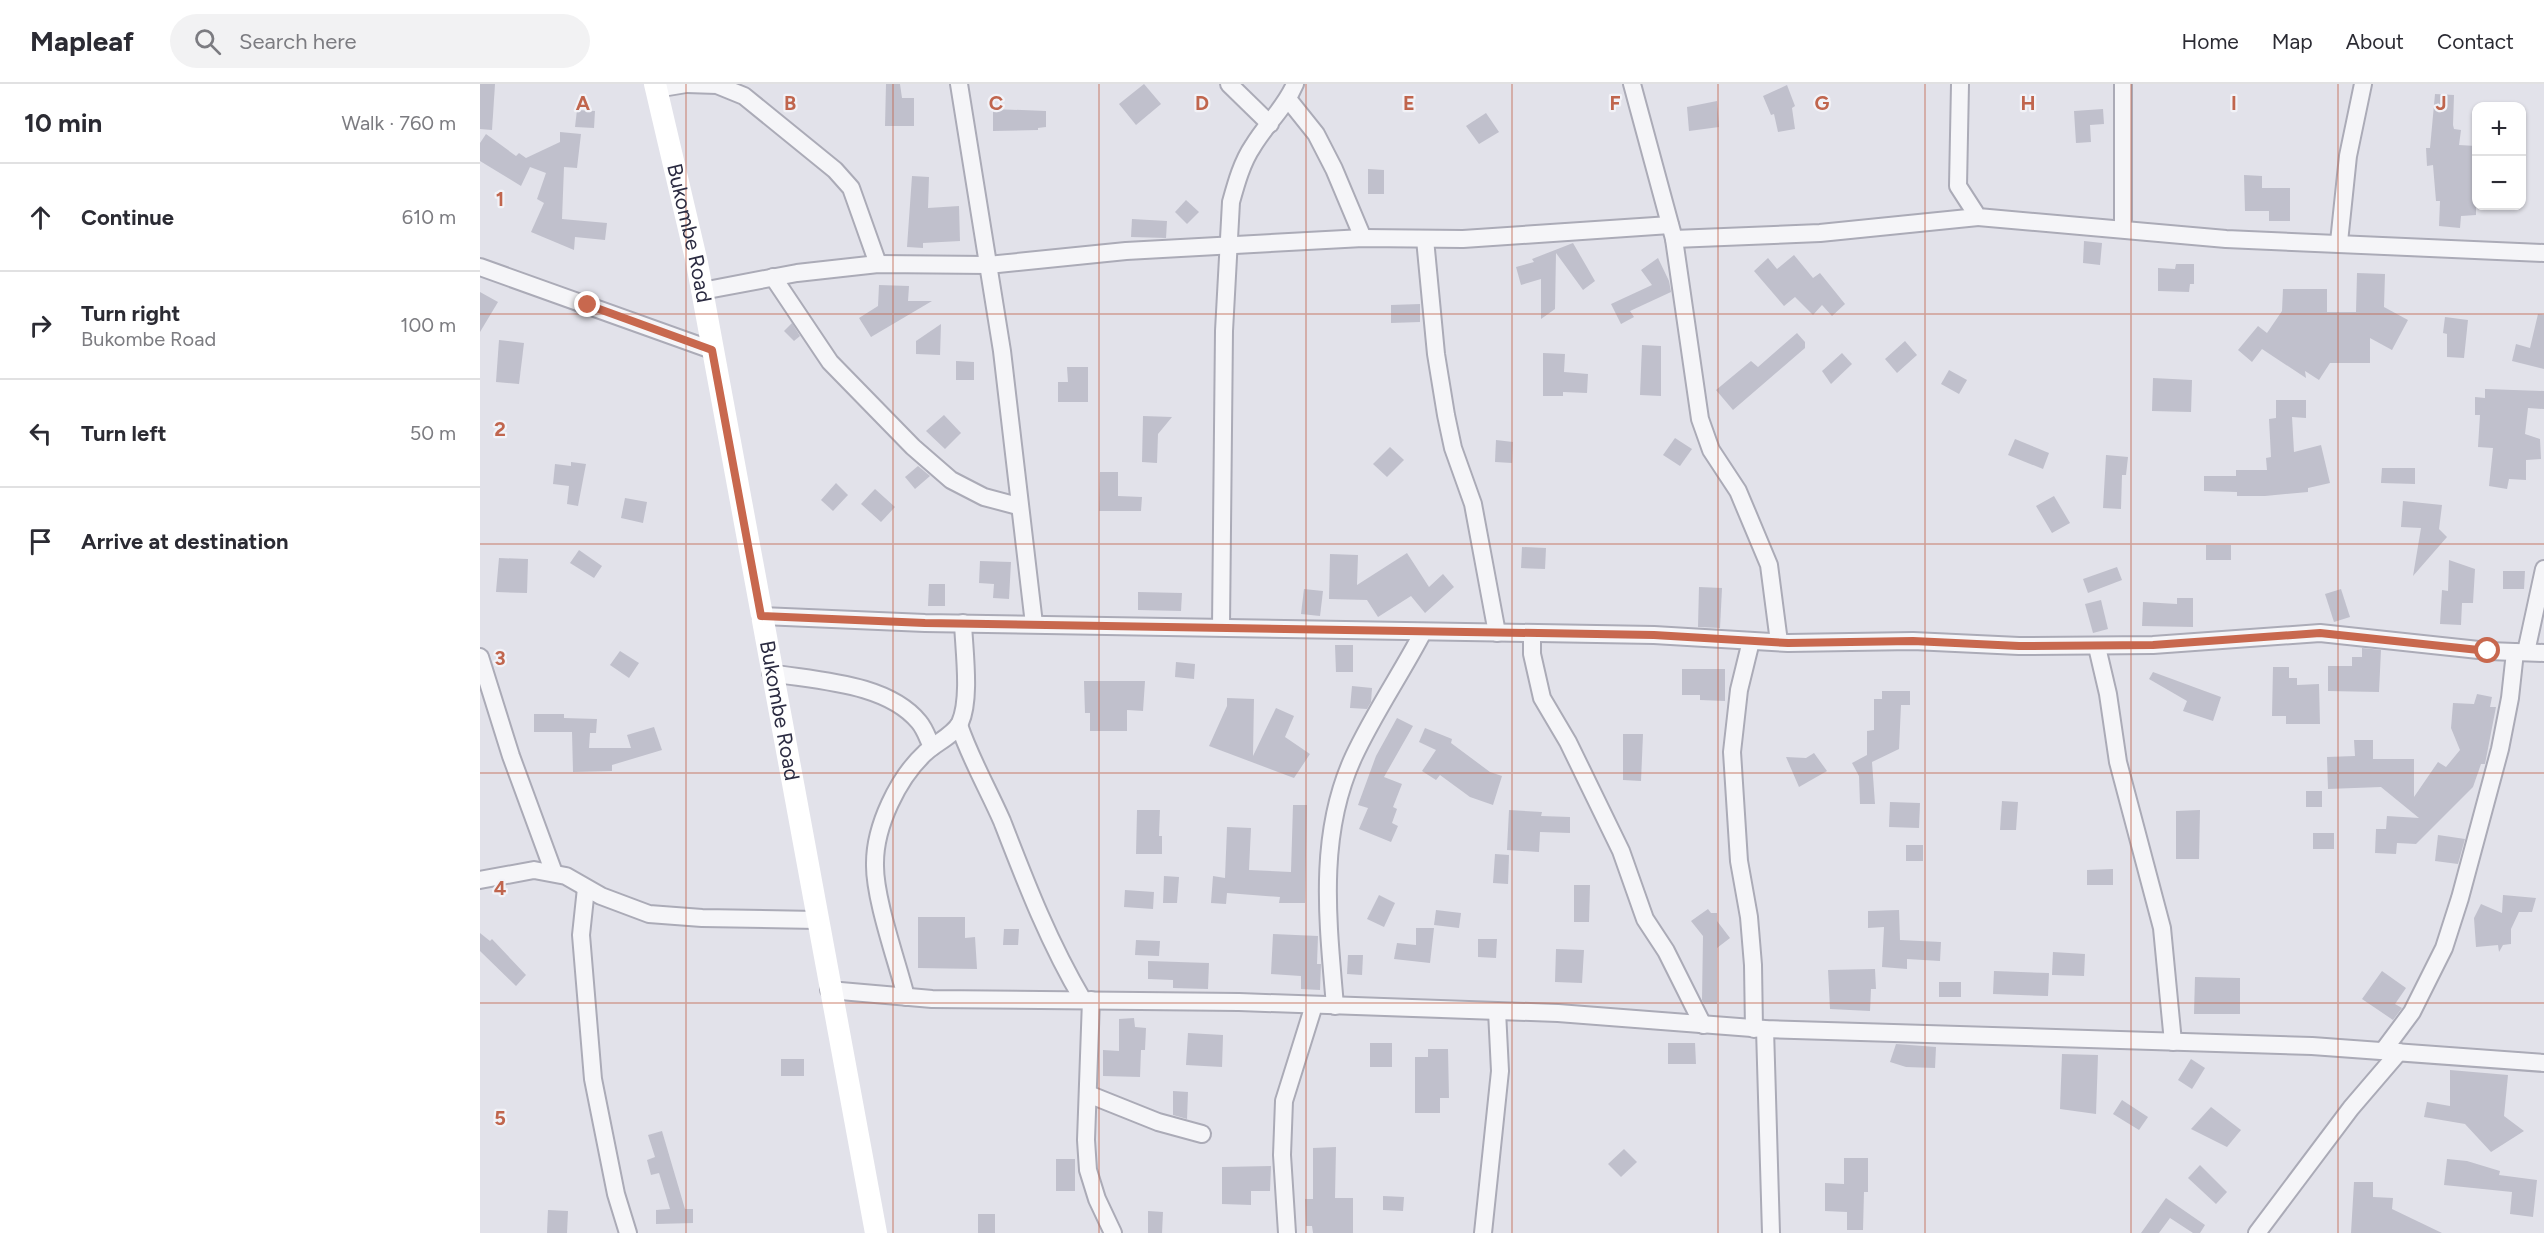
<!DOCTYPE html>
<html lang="en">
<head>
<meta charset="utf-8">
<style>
  :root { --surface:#fff; --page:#f2f2f3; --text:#2b2b33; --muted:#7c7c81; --line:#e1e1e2 }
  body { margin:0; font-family:Figtree,sans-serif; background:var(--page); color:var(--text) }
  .controls { position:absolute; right:18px; top:18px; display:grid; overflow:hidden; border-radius:12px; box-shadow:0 2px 4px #0004 }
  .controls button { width:54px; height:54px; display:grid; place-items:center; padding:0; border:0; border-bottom:2px solid var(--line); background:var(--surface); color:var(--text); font:30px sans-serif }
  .stop { position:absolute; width:18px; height:18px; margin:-14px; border:4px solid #c8684e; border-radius:50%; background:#fff }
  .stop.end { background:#c8684e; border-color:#fff; box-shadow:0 2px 6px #0008 }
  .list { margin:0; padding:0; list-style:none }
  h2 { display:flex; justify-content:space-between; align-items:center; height:78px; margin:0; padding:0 24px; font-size:26px }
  h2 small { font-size:20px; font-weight:400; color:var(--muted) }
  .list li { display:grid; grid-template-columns:39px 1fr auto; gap:18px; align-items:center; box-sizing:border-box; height:108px; padding:0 24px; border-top:2px solid var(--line) }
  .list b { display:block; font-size:22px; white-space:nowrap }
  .list p { margin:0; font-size:20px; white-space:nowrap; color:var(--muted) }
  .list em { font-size:20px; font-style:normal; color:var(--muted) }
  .icon { flex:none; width:33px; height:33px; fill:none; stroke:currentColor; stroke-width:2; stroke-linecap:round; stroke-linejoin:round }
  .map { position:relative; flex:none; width:2064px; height:1149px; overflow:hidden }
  header { display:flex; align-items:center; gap:36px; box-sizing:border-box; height:84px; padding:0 30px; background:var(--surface); border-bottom:2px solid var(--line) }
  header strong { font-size:28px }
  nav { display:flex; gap:33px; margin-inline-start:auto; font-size:21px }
  .search { width:420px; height:54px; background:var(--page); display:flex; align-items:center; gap:15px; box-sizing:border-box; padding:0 21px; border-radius:33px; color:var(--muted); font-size:22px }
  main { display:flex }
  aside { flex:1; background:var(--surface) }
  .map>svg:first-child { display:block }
  .building { fill:#c0c0cc }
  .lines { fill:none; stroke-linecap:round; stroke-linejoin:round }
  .street-casing { stroke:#ababb7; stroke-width:20 }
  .street { stroke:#f5f5f8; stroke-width:16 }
  .secondary { stroke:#fff; stroke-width:22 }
  .route { stroke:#c8684e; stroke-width:8 }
  .grid { fill:none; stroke:#c0654d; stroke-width:1.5; stroke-opacity:0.55 }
  .labels { text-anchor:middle; stroke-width:4.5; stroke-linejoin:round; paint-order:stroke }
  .street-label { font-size:21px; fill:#2b2b41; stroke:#f2f2f7 }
  .grid-label { font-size:20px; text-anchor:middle; font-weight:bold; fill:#c0654d; stroke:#f2f2f7; stroke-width:4.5; stroke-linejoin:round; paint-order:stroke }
</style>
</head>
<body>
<header>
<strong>Mapleaf</strong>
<div class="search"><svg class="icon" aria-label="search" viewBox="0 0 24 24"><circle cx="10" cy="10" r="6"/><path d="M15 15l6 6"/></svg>Search here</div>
<nav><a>Home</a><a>Map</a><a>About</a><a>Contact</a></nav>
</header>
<main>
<aside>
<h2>10 min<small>Walk · 760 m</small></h2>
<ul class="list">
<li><svg class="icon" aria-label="ahead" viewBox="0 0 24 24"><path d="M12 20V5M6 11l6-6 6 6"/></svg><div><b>Continue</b></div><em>610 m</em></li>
<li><svg class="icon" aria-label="right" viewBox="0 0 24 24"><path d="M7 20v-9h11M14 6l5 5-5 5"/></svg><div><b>Turn right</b><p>Bukombe Road</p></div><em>100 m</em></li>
<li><svg class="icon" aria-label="left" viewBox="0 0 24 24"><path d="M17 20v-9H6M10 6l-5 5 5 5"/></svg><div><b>Turn left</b></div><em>50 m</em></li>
<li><svg class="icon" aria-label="arrive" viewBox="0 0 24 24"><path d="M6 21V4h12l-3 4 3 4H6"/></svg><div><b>Arrive at destination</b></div></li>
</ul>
</aside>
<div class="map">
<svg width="2064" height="1149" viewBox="0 0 2064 1149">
  <rect width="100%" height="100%" fill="#e2e2ea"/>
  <g class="building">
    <polygon points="0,0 15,0 12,46 0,45"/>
    <polygon points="406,0 420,0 422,14 434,14 434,42 405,42"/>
    <polygon points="664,0 681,20 656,41 639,20"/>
    <polygon points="1307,1 1315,22 1312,24 1315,45 1298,48 1294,30 1291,31 1283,12"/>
    <polygon points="1955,10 1974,11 1973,41 1974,45 1981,46 1979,61 1996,62 1996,131 1981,132 1980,144 1959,142 1960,117 1956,117 1953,81 1947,82 1946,64 1950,64"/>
    <polygon points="1237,17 1239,43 1209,47 1207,23"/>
    <polygon points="513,25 566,27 566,43 558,44 558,46 513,47"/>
    <polygon points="1623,25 1624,40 1610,41 1611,58 1596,59 1594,27"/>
    <polygon points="97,26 115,27 114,44 95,43"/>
    <polygon points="1006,29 1019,48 999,60 986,42"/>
    <polygon points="80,48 101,50 97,84 84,83 82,135 127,139 125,156 95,153 94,166 51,148 64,119 57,115 66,89 50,83 41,102 0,77 0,59 6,50 36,72 39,69 46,74 80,58"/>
    <polygon points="888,85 904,86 904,110 888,110"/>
    <polygon points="1764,91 1782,92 1782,104 1810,104 1810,137 1789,137 1789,127 1765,127"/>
    <polygon points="432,92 449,93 448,124 479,122 480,157 443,159 443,164 427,163"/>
    <polygon points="706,116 719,128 707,140 695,128"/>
    <polygon points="652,135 687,137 686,154 651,153"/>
    <polygon points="1604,157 1622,159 1620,181 1603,179"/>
    <polygon points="1093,159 1115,197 1103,206 1076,169 1075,225 1061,235 1061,195 1041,201 1036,183 1054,178 1052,175"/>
    <polygon points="1314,171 1333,194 1340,189 1365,220 1352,232 1342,221 1333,231 1315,213 1304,222 1274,187 1288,174 1297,185"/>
    <polygon points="1178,174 1189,197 1191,208 1150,227 1154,233 1141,240 1131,220 1172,201 1161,186"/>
    <polygon points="1696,180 1714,180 1714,200 1710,200 1709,208 1678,207 1678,184 1695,185"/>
    <polygon points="1877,189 1905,190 1904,223 1928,236 1912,266 1890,254 1890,279 1850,279 1839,296 1825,287 1826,294 1782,265 1772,278 1758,266 1778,242 1787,249 1802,227 1803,205 1847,205 1847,228 1876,228"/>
    <polygon points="399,201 429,202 428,217 452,217 391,253 379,234 398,222"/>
    <polygon points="0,208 18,218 0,248"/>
    <polygon points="940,220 940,238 911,239 911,221"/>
    <polygon points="2058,230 2064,231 2064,285 2032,277 2036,260 2050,264"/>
    <polygon points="1965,233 1988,236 1984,274 1967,273 1967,250 1963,249"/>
    <polygon points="312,239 320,252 314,257 304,247"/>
    <polygon points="461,240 460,271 436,270 436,257"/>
    <polygon points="1317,249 1325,258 1325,264 1253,326 1236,306 1271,277 1278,283"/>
    <polygon points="19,256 44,259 39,300 16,298"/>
    <polygon points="1425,257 1437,271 1417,289 1405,275"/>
    <polygon points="1162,261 1181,262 1181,312 1160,311"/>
    <polygon points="1063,269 1085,270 1084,288 1108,290 1107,309 1083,308 1083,312 1063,312"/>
    <polygon points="1362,269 1372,280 1351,300 1342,287"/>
    <polygon points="476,277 494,278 494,296 476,296"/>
    <polygon points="587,283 608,283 608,318 578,318 578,298 588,298"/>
    <polygon points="1469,286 1487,296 1479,310 1461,300"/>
    <polygon points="1673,294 1712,296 1711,328 1672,327"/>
    <polygon points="2005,305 2064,307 2064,325 2048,324 2045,350 2060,355 2061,375 2046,376 2046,396 2029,395 2027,405 2009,402 2013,364 1998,363 2000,331 1995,331 1995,313 2005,314"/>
    <polygon points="1796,316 1826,316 1826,334 1812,333 1814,368 1841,361 1850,399 1828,404 1828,408 1785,412 1757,412 1757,408 1724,407 1724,392 1756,392 1756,386 1787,386 1786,374 1791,373 1789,335 1796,334"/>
    <polygon points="464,331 481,349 465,365 446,347"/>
    <polygon points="663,332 692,333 678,350 677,379 662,378"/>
    <polygon points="1195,354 1212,365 1200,382 1183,371"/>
    <polygon points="1535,355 1569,369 1563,385 1528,371"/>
    <polygon points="1016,356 1033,358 1032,379 1015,378"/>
    <polygon points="910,363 924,376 907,393 893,380"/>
    <polygon points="1626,371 1648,373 1646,391 1642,391 1641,425 1623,424"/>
    <polygon points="91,378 106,380 98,422 87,420 89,402 73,400 75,380 91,382"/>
    <polygon points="438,382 450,392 435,405 425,393"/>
    <polygon points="1902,384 1935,384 1935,400 1901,399"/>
    <polygon points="620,388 638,388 638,412 662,413 661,427 619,427"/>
    <polygon points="356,399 368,411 353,427 341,416"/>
    <polygon points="395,405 415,423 401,438 381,420"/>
    <polygon points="1574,412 1590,439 1572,449 1556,422"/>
    <polygon points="145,414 167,418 163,439 141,434"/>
    <polygon points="1923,417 1962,421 1959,445 1967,453 1933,492 1941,444 1921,443"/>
    <rect x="1726" y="461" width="25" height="15"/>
    <polygon points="1042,463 1066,464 1065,485 1041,484"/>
    <polygon points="99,466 122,482 114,494 90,479"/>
    <polygon points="927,469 949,503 963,490 974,503 945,529 931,512 898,533 887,516 849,515 850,470 878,471 877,501"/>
    <polygon points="19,474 48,475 47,509 16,508"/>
    <polygon points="1969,476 1995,485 1993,519 1982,519 1981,541 1960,540 1962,506 1968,507"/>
    <polygon points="500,477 531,478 529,515 513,514 514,500 499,499"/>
    <polygon points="1637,483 1642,496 1608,509 1603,495"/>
    <polygon points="2023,487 2045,487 2044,505 2023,505"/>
    <polygon points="449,500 465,500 465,522 448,522"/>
    <polygon points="1219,503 1242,504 1240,544 1218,543"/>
    <polygon points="824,505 843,507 840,532 821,530"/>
    <polygon points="1861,505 1870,533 1854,538 1845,510"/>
    <polygon points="658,508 702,509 701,527 658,526"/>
    <polygon points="1697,514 1713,514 1713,543 1662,542 1663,518 1697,520"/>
    <polygon points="1621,516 1628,545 1613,549 1605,520"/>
    <polygon points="855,561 873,561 873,588 856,588"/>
    <polygon points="1882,564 1901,566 1899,608 1848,607 1848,582 1872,582 1872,573 1882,573"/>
    <polygon points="140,567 159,579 149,594 130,581"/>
    <polygon points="696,578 715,580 714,595 695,593"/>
    <polygon points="1793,583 1809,583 1809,594 1817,594 1817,601 1839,600 1840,640 1806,640 1806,632 1792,632"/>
    <polygon points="1202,585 1245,585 1245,617 1220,616 1220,611 1202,611"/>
    <polygon points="1673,588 1741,613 1733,637 1703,627 1707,617 1669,595"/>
    <polygon points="604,597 665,597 663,627 647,626 647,647 610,647 610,629 605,629"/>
    <polygon points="872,602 892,604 891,618 887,625 870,624"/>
    <polygon points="1402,607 1430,607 1430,621 1421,621 1419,665 1392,678 1395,720 1380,720 1379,692 1372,679 1387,671 1387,647 1394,646 1394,615 1402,615"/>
    <polygon points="1997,610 2012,613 2010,623 2016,623 2005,680 2001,680 1993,703 1936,760 1917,759 1916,770 1895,769 1896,745 1906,745 1907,732 1939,734 1901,703 1848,705 1847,673 1875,672 1874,656 1893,656 1893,675 1934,675 1934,713 1958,678 1966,683 1980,666 1971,644 1973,619 1994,620"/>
    <polygon points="747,614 774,615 773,672 796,624 814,632 805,653 830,670 814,694 729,662 747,622"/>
    <polygon points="54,630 84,630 84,634 117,635 116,649 110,649 109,664 151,664 147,651 174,643 182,666 132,681 132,687 93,688 92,648 54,648"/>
    <polygon points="917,634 933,642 904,693 922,700 913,723 917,725 912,739 918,742 911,758 879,745 888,724 878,721 896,672"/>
    <polygon points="945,644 972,655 971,659 1010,688 1022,692 1013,721 990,713 960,691 956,696 942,687 956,666 939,658"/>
    <polygon points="1143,650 1163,650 1161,697 1143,696"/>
    <polygon points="1334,669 1347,687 1319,703 1306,673 1326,674"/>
    <rect x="1826" y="707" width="16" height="16"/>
    <polygon points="1522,717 1538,718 1536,746 1520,746"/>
    <polygon points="1410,718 1440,719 1439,744 1409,743"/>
    <polygon points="813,721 827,721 825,819 799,819 800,813 747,809 746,820 731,819 733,792 745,794 747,743 771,744 769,786 811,788"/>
    <polygon points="657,726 680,726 679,752 682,752 682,770 656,770"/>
    <polygon points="1029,726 1062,728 1061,732 1090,733 1090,749 1060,748 1059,768 1027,766"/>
    <polygon points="1720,726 1719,775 1696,775 1696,727"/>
    <rect x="1833" y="749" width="21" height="16"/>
    <polygon points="1958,751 1985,755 1978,780 1955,777"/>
    <rect x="1426" y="761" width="17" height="16"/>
    <polygon points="1015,770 1029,771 1028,800 1013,799"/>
    <polygon points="1633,785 1633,801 1607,801 1607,786"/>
    <polygon points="684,792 699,793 697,819 683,819"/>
    <polygon points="1094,801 1110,801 1109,838 1094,838"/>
    <polygon points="645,806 674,808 673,825 644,823"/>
    <polygon points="899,811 915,819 904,843 887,835"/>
    <polygon points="2023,811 2056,814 2052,828 2039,828 2031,845 2031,860 2023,861 2019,868 2018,861 1996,863 1994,834 2001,820 2022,829"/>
    <polygon points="1228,825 1231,829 1237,829 1237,837 1250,854 1237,864 1237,920 1224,920 1222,916 1223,852 1211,837"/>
    <polygon points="956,826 981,829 979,844 954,841"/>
    <polygon points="1419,826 1420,856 1461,858 1460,877 1427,875 1427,885 1402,883 1404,843 1388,844 1388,827"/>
    <polygon points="438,833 485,833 485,854 495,853 497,885 438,884"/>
    <polygon points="936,844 954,844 950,879 914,875 917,859 936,861"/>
    <polygon points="524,845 539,845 538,861 523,861"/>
    <polygon points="0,849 10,857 12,855 46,891 36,902 0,867"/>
    <polygon points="793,850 838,852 837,880 841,880 840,906 821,905 821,892 791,890"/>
    <polygon points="998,855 1017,855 1016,874 998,873"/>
    <polygon points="656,856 680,857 679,872 655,871"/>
    <polygon points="1076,865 1104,866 1102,899 1075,898"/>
    <polygon points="1573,868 1605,870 1604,892 1572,891"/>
    <polygon points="868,871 883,871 882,891 867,890"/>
    <polygon points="668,877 729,879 728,905 693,904 693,896 668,895"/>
    <polygon points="1395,885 1396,905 1391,905 1390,927 1350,925 1348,886"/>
    <polygon points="1514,887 1569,889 1568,912 1513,910"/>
    <polygon points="1902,887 1926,904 1915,920 1922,924 1913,936 1882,915"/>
    <polygon points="1715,893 1760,894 1760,930 1714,930"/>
    <rect x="1459" y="898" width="22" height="15"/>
    <polygon points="654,934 655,943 666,944 665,966 661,966 660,993 623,992 623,966 639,967 639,935"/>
    <polygon points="708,949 743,951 742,983 706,981"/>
    <rect x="890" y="959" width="22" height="24"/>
    <polygon points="1188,959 1215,959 1216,980 1188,980"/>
    <polygon points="1416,960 1456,963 1455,984 1426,983 1410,978"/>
    <polygon points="948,965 968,965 969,1014 960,1014 960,1029 935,1029 935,973 948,973"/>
    <polygon points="1582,970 1618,971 1616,1030 1580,1025"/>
    <rect x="301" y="975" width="23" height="17"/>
    <polygon points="1711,975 1725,984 1712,1005 1698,996"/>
    <polygon points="1970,986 2028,991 2024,1032 2044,1047 2011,1068 1985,1040 1944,1033 1947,1018 1970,1022"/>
    <polygon points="693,1007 708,1008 707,1035 693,1031"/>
    <polygon points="1642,1016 1668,1033 1659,1046 1633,1030"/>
    <polygon points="1731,1023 1761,1046 1747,1063 1711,1045"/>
    <polygon points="182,1047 205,1125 213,1125 213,1139 176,1140 176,1126 190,1125 179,1089 171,1091 167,1076 175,1073 168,1051"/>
    <polygon points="856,1063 855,1114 873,1114 873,1149 833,1149 832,1142 826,1142 825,1115 833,1115 833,1064"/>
    <polygon points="1144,1065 1157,1078 1141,1093 1128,1080"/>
    <polygon points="1364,1074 1388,1074 1388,1108 1384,1108 1383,1146 1367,1146 1367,1128 1345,1127 1345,1099 1364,1100"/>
    <rect x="576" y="1075" width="19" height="32"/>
    <polygon points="1967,1075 1987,1077 2020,1087 2019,1091 2057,1096 2053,1133 2030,1130 2032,1108 1964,1101"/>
    <polygon points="1720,1081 1747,1108 1736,1120 1708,1094"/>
    <polygon points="791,1082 790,1107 771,1107 771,1121 742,1120 742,1083"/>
    <polygon points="1874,1098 1893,1098 1893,1113 1913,1114 1912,1125 1962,1149 1871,1149"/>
    <polygon points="903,1112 924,1113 923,1127 903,1126"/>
    <polygon points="1686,1114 1725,1141 1720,1149 1713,1149 1690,1134 1679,1149 1661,1149"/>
    <polygon points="68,1126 88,1127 87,1149 67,1149"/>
    <polygon points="668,1127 683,1128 682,1149 668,1149"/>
    <rect x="498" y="1130" width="17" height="19"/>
  </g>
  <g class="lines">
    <defs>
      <g id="street">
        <polyline points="207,0 237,1 264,12 355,86 371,104 398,180"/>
        <polyline points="479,0 522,267 554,540"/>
        <polyline points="749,0 790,40"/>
        <polyline points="1152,0 1194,155 1220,335 1231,366 1258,407 1289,481 1299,558"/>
        <polyline points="1480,0 1478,102 1498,133 1746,155 2064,169"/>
        <polyline points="1643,0 1643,145"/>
        <polyline points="176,5 206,0"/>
        <polyline points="808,15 836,50 854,85 883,154"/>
        <polyline points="945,155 956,270 966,331 973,364 993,420 1017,549"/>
        <polyline points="1194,155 1340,149 1498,133"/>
        <polyline points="1859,158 1868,72 1883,0"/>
        <polyline points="0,183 232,266"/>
        <polyline points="293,193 350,278 433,363 471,396 504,413 538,422"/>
        <polyline points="222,207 317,189 398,180 508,181 646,167 883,154 983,155 1190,141"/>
        <polyline points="281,532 445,539 1174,551 1308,559 1433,557 1539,562 1673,561 1840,549 2008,567 2064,569"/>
        <path d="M741,543L744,247L751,118C756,100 762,78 773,62C786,40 805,24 815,0"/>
        <polyline points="1052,549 1052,570 1062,614 1088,658 1141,767 1165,835 1186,867 1223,941"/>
        <polyline points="1271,557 1259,606 1252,668 1259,777 1269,833 1273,881 1274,945"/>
        <polyline points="1617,563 1628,610 1638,678 1682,844 1693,958"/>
        <polyline points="2046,568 2064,485"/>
        <polyline points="0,573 31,672 74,789"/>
        <path d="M291,589C338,597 407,599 439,638C445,645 448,655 452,663"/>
        <path d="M479,641C490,674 508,705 522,737C546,799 569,859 603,916"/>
        <polyline points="0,796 54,786 86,792 121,812 169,830 222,834 337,836"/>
        <polyline points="106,804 101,851 113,995 136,1110 148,1149"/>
        <polyline points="349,906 452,915 759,918 1078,929 1285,945 1832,962 2064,979"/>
        <path d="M426,913C417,877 394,814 395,779C395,742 418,694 445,669C455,659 473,652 480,639C491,615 484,566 483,539"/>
        <polyline points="611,916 606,1056 608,1086 617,1115 633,1149"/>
        <path d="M855,922C848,838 837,751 874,672C894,629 921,590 943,548"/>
        <polyline points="1285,945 1291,1149"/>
        <polyline points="1903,967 1932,928 1964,864 1980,814 2020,665 2030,614 2035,568"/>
        <polyline points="608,1010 678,1038 722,1050"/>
        <polyline points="807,1149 802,1071 804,1017 834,921"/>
        <polyline points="1003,1149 1020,987 1017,927"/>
        <polyline points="1777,1149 1871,1024 1919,968"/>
      </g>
    </defs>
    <use href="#street" class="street-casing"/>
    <use href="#street" class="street"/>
    <path class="secondary" id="s1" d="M175,0L217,179L396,1149"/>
  </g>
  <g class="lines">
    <polyline class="route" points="108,221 232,266 281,532 445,539 1174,551 1308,559 1433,557 1539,562 1673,561 1840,549 2008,567"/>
  </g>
  <path class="grid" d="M206,0V1149M413,0V1149M619,0V1149M826,0V1149M1032,0V1149M1238,0V1149M1445,0V1149M1651,0V1149M1858,0V1149M0,230H2064M0,460H2064M0,689H2064M0,919H2064"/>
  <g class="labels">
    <g class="street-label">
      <text dy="7" stroke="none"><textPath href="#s1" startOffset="153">Bukombe Road</textPath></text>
      <text dy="7" stroke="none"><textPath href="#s1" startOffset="639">Bukombe Road</textPath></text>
    </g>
  </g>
  <g class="grid-label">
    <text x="103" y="26">A</text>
    <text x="310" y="26">B</text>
    <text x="516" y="26">C</text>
    <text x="722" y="26">D</text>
    <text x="929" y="26">E</text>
    <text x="1135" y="26">F</text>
    <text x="1342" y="26">G</text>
    <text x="1548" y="26">H</text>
    <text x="1754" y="26">I</text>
    <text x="1961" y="26">J</text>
    <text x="20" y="122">1</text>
    <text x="20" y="352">2</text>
    <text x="20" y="581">3</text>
    <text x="20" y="811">4</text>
    <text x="20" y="1041">5</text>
  </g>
</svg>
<div class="controls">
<button>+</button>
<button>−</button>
</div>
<div class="stop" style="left:2008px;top:567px"></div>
<div class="stop end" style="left:108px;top:221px"></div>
</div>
</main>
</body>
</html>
